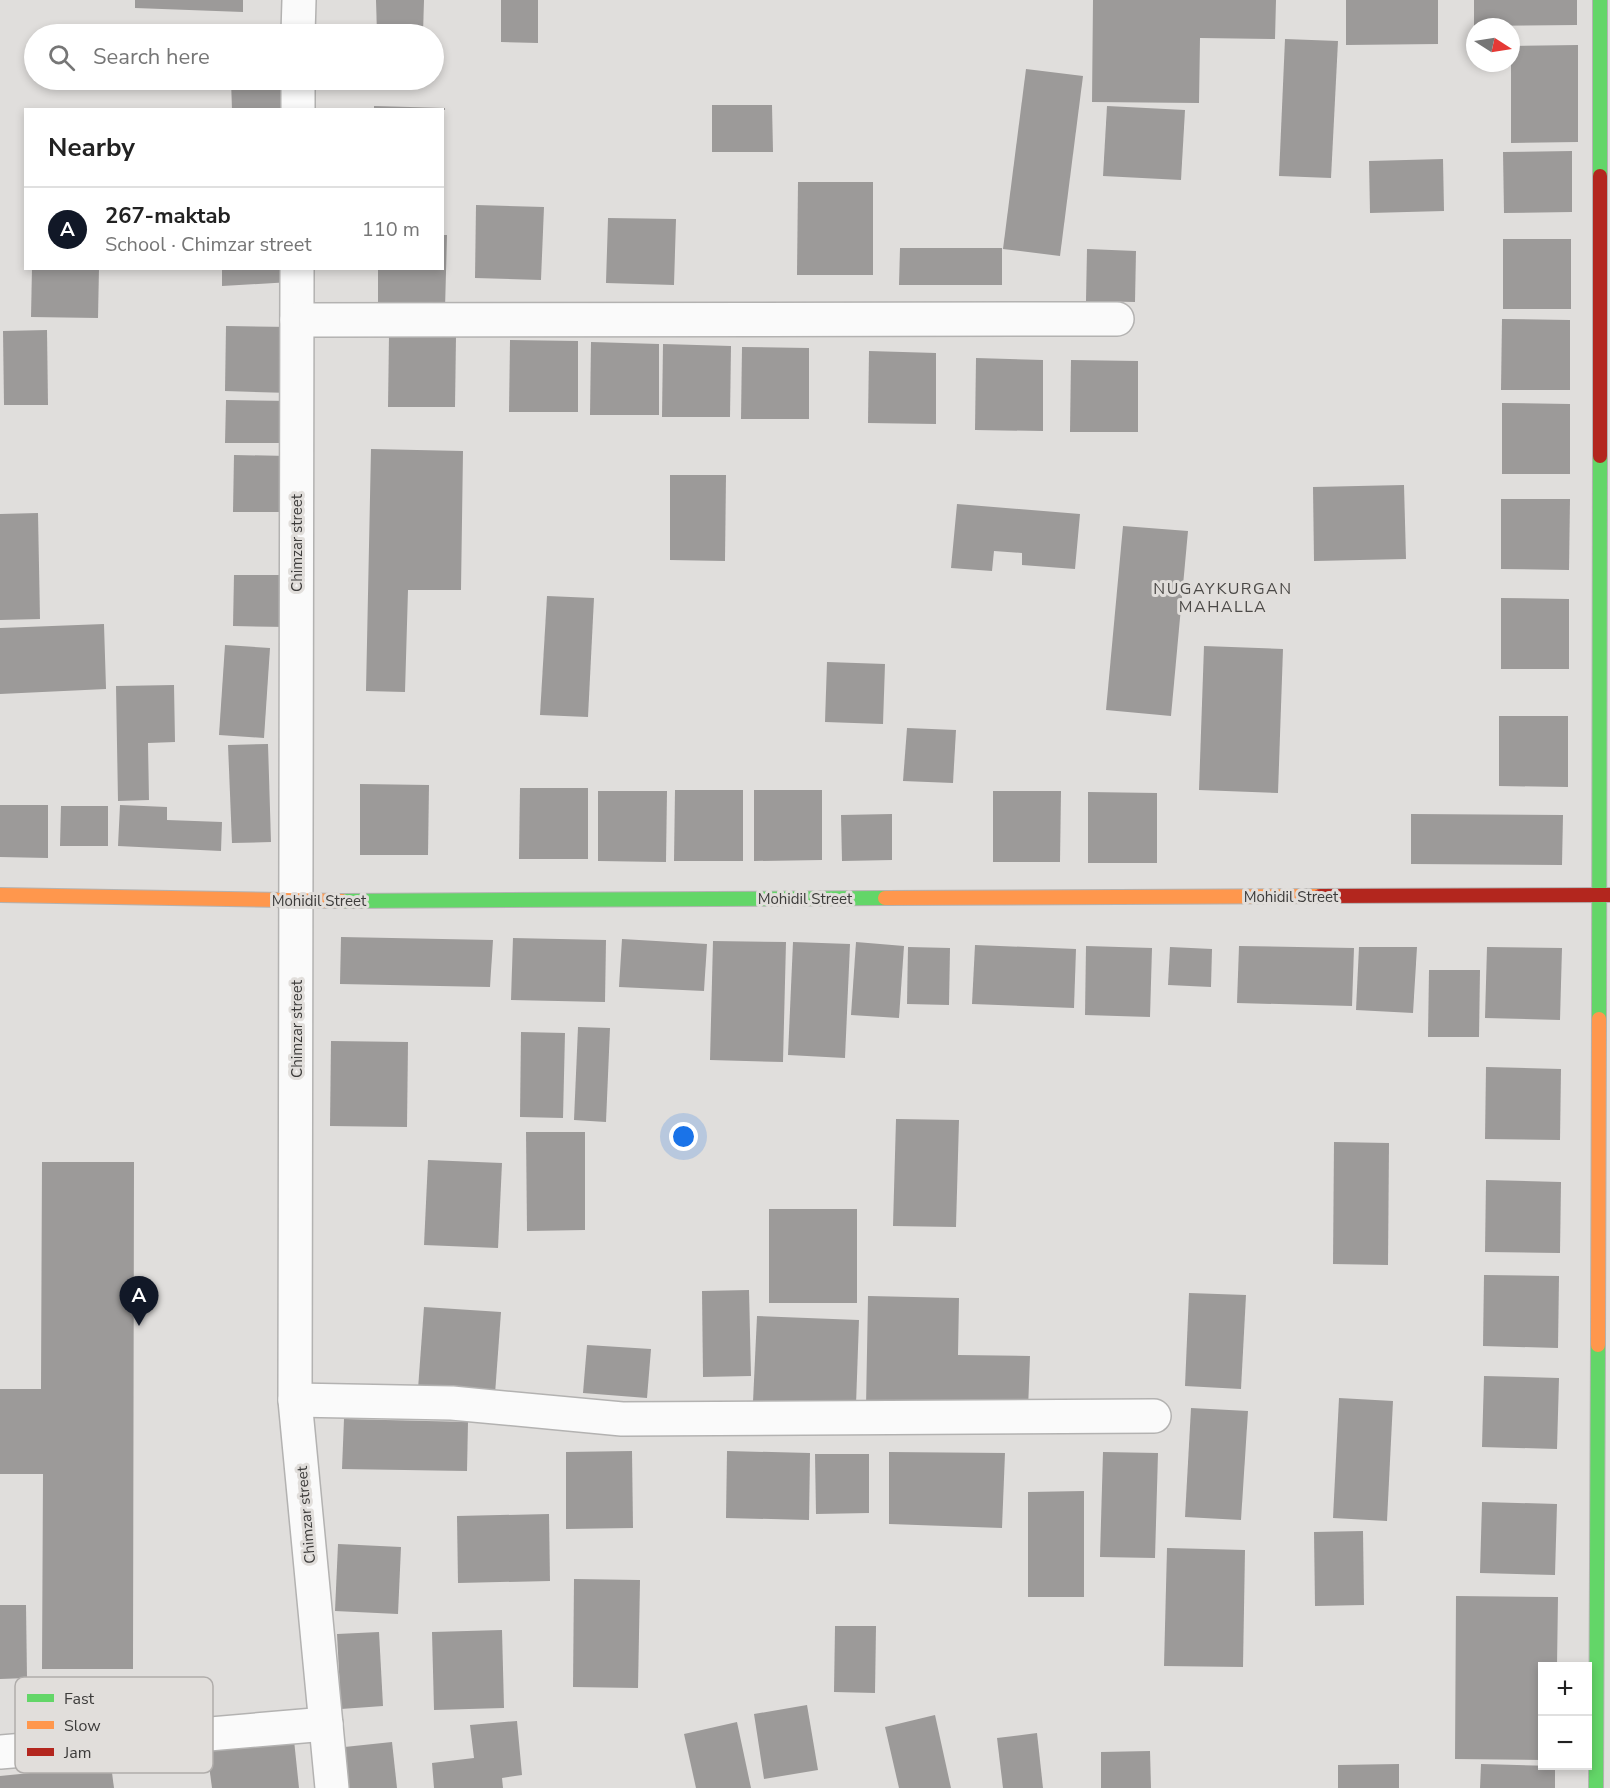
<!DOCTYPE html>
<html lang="en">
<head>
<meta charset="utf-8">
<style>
  :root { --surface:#fff; --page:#f6f6f6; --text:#222; --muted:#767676; --line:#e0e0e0; --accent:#111827 }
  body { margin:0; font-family:"Nunito Sans",sans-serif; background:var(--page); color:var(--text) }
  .controls { position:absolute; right:18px; bottom:18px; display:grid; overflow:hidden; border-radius:0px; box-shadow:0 3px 9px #0003 }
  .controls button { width:54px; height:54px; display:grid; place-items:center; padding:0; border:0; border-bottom:2px solid var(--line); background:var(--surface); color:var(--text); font:30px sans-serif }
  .compass { position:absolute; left:1466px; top:18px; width:54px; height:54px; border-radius:50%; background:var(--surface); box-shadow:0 3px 9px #0003; rotate:102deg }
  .you { position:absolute; left:684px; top:1137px; width:21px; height:21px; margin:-15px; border:4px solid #fff; border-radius:50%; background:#1a73e8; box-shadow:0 0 0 9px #1a73e833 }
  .badge { display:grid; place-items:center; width:39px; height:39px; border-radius:50%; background:var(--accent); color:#fff; font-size:20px; font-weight:700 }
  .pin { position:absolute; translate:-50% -50px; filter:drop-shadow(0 2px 3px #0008) }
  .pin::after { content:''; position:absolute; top:32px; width:21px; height:18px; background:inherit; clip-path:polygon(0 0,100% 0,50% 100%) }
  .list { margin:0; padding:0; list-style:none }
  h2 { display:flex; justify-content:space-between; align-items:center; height:78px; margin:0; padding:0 24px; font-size:26px }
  h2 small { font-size:20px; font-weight:400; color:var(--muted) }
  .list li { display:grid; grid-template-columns:39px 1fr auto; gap:18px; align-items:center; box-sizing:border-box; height:84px; padding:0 24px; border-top:2px solid var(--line) }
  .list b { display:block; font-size:22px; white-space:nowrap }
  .list p { margin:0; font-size:20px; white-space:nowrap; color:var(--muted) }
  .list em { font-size:20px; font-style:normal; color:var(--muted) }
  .icon { flex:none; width:33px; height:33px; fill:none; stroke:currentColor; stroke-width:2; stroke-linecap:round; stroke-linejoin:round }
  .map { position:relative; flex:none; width:1610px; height:1788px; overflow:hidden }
  .search { position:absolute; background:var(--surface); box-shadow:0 3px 9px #0003; left:24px; top:24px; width:420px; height:66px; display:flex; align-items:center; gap:15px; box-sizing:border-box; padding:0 21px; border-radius:33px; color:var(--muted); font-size:22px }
  .panel { position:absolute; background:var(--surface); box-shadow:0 3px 9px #0003; left:24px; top:108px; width:420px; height:162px; border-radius:0px }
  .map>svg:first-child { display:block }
  .building { fill:#9c9a99 }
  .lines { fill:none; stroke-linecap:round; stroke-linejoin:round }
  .street-casing { stroke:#b3b2b1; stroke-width:36 }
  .fast-casing { stroke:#b3b2b1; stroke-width:16 }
  .slow-casing { stroke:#b3b2b1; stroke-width:16 }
  .jam-casing { stroke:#b3b2b1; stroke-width:16 }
  .street { stroke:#fafafa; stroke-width:33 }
  .fast { stroke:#63d668; stroke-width:14 }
  .slow { stroke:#ff974d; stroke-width:14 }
  .jam { stroke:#b3261e; stroke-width:14 }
  .labels { text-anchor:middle; stroke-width:6; stroke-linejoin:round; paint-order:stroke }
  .street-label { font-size:15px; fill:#3c3b3a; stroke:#e1dedb }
  .neighbourhood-label { font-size:16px; letter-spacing:1.5px; fill:#4b4947; stroke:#e1dedb }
  .key { fill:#e1dedb; stroke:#b0adab; stroke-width:1.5 }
  .key-label { font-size:16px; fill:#3c3b3a }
</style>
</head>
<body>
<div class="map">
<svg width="1610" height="1788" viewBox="0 0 1610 1788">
  <rect width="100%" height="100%" fill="#e0dedc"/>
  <g class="building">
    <polygon points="135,0 243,0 243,12 135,8"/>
    <polygon points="376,0 424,0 423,34 377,34"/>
    <polygon points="501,0 538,0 538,43 501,42"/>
    <polygon points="1093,0 1276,0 1275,39 1200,38 1199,103 1092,102"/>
    <polygon points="1346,0 1438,0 1438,44 1346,45"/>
    <polygon points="1474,0 1577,0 1577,25 1474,26"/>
    <polygon points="1285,39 1338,41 1331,178 1279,176"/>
    <polygon points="1578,45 1578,142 1511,143 1511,46"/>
    <polygon points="1026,69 1083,76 1060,256 1003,249"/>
    <polygon points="231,80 287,80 288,110 232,110"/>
    <polygon points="712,105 772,105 773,152 712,152"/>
    <polygon points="374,106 445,108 445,110 374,110"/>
    <polygon points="1107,106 1185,110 1181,180 1103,176"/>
    <polygon points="1572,151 1572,212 1504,213 1503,152"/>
    <polygon points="1443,159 1444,211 1370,213 1369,161"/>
    <polygon points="798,182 873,182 873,275 797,275"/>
    <polygon points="476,205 544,207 541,280 475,278"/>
    <polygon points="608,218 676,219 674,285 606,283"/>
    <polygon points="442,235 447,235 445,309 378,305 378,268 442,268"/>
    <rect x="1503" y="239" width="68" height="70"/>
    <polygon points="900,248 1002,248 1002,285 899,285"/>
    <polygon points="1087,249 1136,251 1135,302 1086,301"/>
    <polygon points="32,268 99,268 98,318 31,317"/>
    <polygon points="222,268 291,268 291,282 222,286"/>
    <polygon points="1502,319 1570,320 1570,390 1501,390"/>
    <polygon points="226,326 291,327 290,393 225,391"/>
    <polygon points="47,330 48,405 4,405 3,331"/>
    <polygon points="389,335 456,336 455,407 388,407"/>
    <polygon points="510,340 578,341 578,412 509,412"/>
    <polygon points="591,342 659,344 659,415 590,415"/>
    <polygon points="663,344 731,346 730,417 662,417"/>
    <polygon points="742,347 809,348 809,419 741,419"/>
    <polygon points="869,351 936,353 936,424 868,423"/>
    <polygon points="976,358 1043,360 1043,431 975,430"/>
    <polygon points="1071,360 1138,361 1138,432 1070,432"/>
    <polygon points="226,400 292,401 291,443 225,443"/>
    <polygon points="1502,403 1570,404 1570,474 1502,474"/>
    <polygon points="371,449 463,451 461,590 408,590 405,692 366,691"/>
    <polygon points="234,455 288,456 287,512 233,512"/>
    <polygon points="670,475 726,475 725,561 670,560"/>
    <polygon points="1404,485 1406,559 1314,561 1313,487"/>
    <polygon points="1501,499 1570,499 1569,570 1501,569"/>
    <polygon points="957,504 1080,514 1075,569 1022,565 1022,553 994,551 992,571 951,568"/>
    <polygon points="38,513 40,619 0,620 0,514"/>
    <polygon points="1123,526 1188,531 1171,716 1106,710"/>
    <polygon points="234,575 288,575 287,627 233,626"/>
    <polygon points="547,596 594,598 588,717 540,715"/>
    <polygon points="1501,598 1569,599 1569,669 1501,669"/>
    <polygon points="104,624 106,689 0,694 0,628"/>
    <polygon points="225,645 270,648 264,738 219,735"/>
    <polygon points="1204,646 1283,649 1278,793 1199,790"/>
    <polygon points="827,662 885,664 883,724 825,722"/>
    <polygon points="174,685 175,742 148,743 149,800 118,801 116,686"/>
    <polygon points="1499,716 1568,716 1568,787 1499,786"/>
    <polygon points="907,728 956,730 953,783 903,781"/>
    <polygon points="268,744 271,842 232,843 228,745"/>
    <polygon points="360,784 429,785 428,855 360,855"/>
    <polygon points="520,788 588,788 588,859 519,859"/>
    <polygon points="675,790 743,790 743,861 674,861"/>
    <polygon points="754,790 822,790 822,860 754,861"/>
    <polygon points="598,791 667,791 666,862 598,861"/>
    <polygon points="993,791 1061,791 1060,862 993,862"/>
    <polygon points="1088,792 1157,793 1157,863 1088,863"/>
    <polygon points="0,805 48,805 48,858 0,857"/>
    <polygon points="120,805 167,807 167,820 222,822 221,851 118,846"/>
    <polygon points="61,806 108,806 108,846 60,846"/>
    <polygon points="892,814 892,860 842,861 841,815"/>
    <polygon points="1411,814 1563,815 1562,865 1411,864"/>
    <polygon points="341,937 493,940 490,987 340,984"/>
    <polygon points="513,938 606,940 605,1002 511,1000"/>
    <polygon points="622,939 707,944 704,991 619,987"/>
    <polygon points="713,941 786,942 783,1062 710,1060"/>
    <polygon points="793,942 850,944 845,1058 788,1055"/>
    <polygon points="856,942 904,946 899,1018 851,1015"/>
    <polygon points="975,945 1076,949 1074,1008 972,1004"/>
    <polygon points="1086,946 1152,948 1150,1017 1085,1015"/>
    <polygon points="1239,946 1354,948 1352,1006 1237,1003"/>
    <polygon points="908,947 950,948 949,1005 907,1004"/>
    <polygon points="1170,947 1212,949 1211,987 1168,985"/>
    <polygon points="1359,947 1417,947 1413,1013 1356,1010"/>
    <polygon points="1487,947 1562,948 1560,1020 1485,1018"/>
    <polygon points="1429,970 1480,970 1479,1037 1428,1037"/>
    <polygon points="578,1027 610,1028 606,1122 574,1120"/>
    <polygon points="521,1032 565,1033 563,1118 520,1117"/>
    <polygon points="331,1041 408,1042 407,1127 330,1126"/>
    <polygon points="1486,1067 1561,1069 1560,1140 1485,1139"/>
    <polygon points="896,1119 959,1120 956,1227 893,1226"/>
    <polygon points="526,1132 585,1132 585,1230 527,1231"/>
    <polygon points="1334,1142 1389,1143 1388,1265 1333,1264"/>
    <polygon points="428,1160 502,1163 498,1248 424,1245"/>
    <polygon points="42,1162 134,1162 133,1669 42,1669 43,1474 0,1474 0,1389 41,1389"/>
    <polygon points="1486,1180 1561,1182 1560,1253 1485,1252"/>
    <rect x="769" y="1209" width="88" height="94"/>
    <polygon points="1484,1275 1559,1276 1558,1348 1483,1346"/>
    <polygon points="749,1290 751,1376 703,1377 702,1291"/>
    <polygon points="1189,1293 1246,1295 1241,1389 1185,1386"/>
    <polygon points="868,1296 959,1298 958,1355 1030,1356 1028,1410 866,1407"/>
    <polygon points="424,1307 501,1312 495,1394 418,1389"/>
    <polygon points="757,1316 859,1320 856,1405 753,1402"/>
    <polygon points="587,1345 651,1349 647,1398 583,1393"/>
    <polygon points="1484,1376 1559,1378 1557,1449 1482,1447"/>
    <polygon points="1339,1398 1393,1401 1387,1521 1333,1518"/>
    <polygon points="1191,1408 1248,1411 1241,1520 1185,1517"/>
    <polygon points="344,1419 468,1422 467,1471 342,1469"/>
    <polygon points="632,1451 633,1528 566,1529 566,1452"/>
    <polygon points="727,1451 810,1453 809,1520 726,1518"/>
    <polygon points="889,1452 1005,1453 1002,1528 889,1524"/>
    <polygon points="1103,1452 1158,1453 1155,1558 1100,1557"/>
    <polygon points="815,1454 869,1454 869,1513 816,1514"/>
    <polygon points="1084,1491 1084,1597 1028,1597 1028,1492"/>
    <polygon points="1482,1502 1557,1504 1555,1575 1480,1573"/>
    <polygon points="549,1514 550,1581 458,1583 457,1516"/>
    <polygon points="1363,1531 1364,1605 1315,1606 1314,1532"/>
    <polygon points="338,1544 401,1547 398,1614 335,1611"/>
    <polygon points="1167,1548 1245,1550 1243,1667 1164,1666"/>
    <polygon points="574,1579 640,1580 638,1688 573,1687"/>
    <polygon points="1456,1596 1558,1597 1557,1666 1542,1666 1542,1760 1455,1759"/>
    <polygon points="0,1605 26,1605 27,1678 0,1679"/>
    <polygon points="835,1626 876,1626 875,1693 834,1692"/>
    <polygon points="502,1630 504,1708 434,1710 432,1632"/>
    <polygon points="379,1632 383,1706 341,1709 337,1634"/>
    <polygon points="807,1705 818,1770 764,1779 754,1714"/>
    <polygon points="935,1715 951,1788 899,1788 885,1727"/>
    <polygon points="517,1721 522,1775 502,1778 503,1788 434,1788 432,1763 474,1758 470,1725"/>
    <polygon points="737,1722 751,1788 696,1788 684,1734"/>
    <polygon points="1037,1733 1043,1788 1003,1788 997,1738"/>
    <polygon points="294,1740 299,1788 212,1788 207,1750"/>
    <polygon points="392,1742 397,1788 339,1788 335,1748"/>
    <polygon points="1150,1751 1151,1788 1101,1788 1101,1752"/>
    <polygon points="1399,1764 1399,1788 1338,1788 1338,1765"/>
    <polygon points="1481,1764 1555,1766 1555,1788 1480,1788"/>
    <polygon points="111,1765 114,1788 0,1788 0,1776"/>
  </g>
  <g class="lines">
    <defs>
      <g id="street">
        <polyline points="298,34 299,0"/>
        <polyline points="298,110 298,80"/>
        <polyline points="297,268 295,1400 332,1788"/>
        <polyline points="297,320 1117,319"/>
        <polyline points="295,1400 452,1403 622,1419 1154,1416"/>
        <polyline points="0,1752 326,1724"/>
      </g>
      <g id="fast">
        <polyline points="1600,0 1600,176"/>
        <polyline points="342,901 885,898"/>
        <polyline points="1599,1019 1600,456"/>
        <polyline points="1596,1788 1598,1345"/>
      </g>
      <g id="slow">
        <polyline points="0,895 342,901"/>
        <polyline points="885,898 1320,896"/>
        <polyline points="1598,1345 1599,1019"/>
      </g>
      <g id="jam">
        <polyline points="1600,176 1600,456"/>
        <polyline points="1320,896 1610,895"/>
      </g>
    </defs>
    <use href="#street" class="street-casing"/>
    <use href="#fast" class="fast-casing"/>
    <use href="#slow" class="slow-casing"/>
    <use href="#jam" class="jam-casing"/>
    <use href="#street" class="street"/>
    <use href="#fast" class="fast"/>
    <use href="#slow" class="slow"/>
    <use href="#jam" class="jam"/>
  </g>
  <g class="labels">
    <g class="street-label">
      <text transform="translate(297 543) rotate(-90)" y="5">Chimzar street</text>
      <text x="1291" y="902">Mohidil Street</text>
      <text x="805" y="904">Mohidil Street</text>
      <text x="319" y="906">Mohidil Street</text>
      <text transform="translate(297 1029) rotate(-90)" y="5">Chimzar street</text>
      <text transform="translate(306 1515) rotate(-95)" y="5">Chimzar street</text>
    </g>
    <g class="neighbourhood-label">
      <text x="1223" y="594">NUGAYKURGAN<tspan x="1223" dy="18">MAHALLA</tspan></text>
    </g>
  </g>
  <rect x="15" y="1677" width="198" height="96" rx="9" class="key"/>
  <rect x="27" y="1694" width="27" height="8" fill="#63d668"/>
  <rect x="27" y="1721" width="27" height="8" fill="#ff974d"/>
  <rect x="27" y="1748" width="27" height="8" fill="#b3261e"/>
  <g class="key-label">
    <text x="64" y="1704">Fast</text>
    <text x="64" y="1731">Slow</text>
    <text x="64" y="1758">Jam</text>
  </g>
</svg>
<div class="controls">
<button>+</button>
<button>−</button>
</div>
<svg class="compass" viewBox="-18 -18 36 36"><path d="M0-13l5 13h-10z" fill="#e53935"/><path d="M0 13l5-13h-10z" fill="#767676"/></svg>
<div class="you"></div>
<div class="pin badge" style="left:139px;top:1326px">A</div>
<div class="search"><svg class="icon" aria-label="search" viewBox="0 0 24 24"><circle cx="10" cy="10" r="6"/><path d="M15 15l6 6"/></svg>Search here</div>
<section class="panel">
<h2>Nearby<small></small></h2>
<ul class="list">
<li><span class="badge">A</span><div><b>267-maktab</b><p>School · Chimzar street</p></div><em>110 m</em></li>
</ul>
</section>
</div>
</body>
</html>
